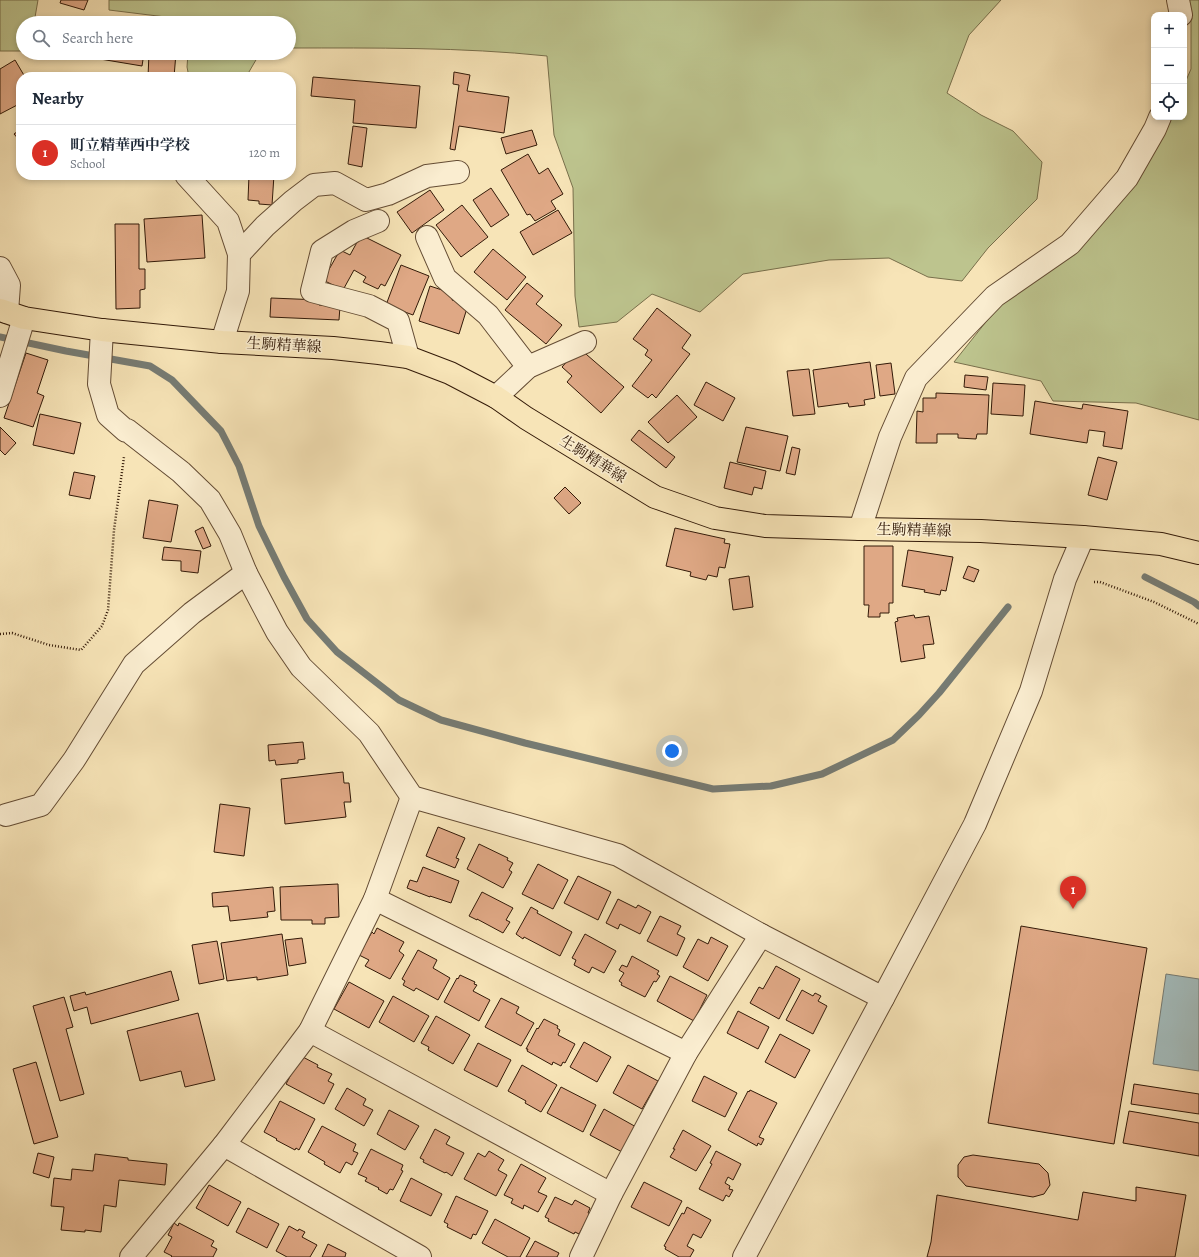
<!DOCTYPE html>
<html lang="en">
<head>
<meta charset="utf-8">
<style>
  :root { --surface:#fff; --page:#f6f6f7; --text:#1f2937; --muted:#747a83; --line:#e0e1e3; --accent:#d93025 }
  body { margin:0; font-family:Alegreya,"Noto Serif JP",serif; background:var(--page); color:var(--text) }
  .controls { position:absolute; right:12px; top:12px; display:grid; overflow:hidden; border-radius:8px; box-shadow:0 2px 6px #0003 }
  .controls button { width:36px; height:36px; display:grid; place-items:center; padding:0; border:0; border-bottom:1px solid var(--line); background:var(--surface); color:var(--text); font:20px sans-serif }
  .you { position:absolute; left:672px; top:751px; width:14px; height:14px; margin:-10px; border:3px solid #fff; border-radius:50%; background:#1a73e8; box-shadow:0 0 0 6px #1a73e833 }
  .badge { display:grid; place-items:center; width:26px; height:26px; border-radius:50%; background:var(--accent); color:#fff; font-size:13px; font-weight:700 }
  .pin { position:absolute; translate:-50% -33px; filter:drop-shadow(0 1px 2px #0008) }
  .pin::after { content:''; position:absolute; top:21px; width:14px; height:12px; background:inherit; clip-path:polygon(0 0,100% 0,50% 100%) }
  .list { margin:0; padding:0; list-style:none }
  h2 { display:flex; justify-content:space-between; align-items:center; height:52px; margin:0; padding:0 16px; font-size:17px }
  h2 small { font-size:13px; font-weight:400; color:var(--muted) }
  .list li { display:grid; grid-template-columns:26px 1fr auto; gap:12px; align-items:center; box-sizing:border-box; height:56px; padding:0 16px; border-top:1px solid var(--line) }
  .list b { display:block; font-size:15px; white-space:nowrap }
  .list p { margin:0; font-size:13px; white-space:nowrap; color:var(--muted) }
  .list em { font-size:13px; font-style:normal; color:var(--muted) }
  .icon { flex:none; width:22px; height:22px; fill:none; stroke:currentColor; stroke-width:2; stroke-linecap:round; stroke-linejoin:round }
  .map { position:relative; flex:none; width:1199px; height:1257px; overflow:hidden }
  .search { position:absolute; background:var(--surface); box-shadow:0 2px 6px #0003; left:16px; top:16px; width:280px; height:44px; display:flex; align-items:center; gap:10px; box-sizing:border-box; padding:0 14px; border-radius:22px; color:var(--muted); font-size:15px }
  .panel { position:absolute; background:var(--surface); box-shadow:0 2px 6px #0003; left:16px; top:72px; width:280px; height:108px; border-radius:16px }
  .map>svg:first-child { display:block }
  .green { fill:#bdc48e; stroke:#786f4b }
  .water { fill:#a3bbbb; stroke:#767b73 }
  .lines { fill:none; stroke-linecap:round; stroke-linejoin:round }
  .stream { stroke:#767b73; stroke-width:7 }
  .building { fill:#dfa885; stroke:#331a08 }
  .minor-casing { stroke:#644c34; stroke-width:24 }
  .major-casing { stroke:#331a08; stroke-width:24 }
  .path { stroke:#331a08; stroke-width:2.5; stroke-dasharray:1 2; stroke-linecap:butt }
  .minor { stroke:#faedd0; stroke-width:22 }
  .major { stroke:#f7e4b7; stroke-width:22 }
  .labels { text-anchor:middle; stroke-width:3; stroke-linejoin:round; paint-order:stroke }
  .street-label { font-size:15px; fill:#331a08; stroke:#faedd0 }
</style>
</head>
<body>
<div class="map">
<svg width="1199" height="1257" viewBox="0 0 1199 1257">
  <rect width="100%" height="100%" fill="#f7e4b7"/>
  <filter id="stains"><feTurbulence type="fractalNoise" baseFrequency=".005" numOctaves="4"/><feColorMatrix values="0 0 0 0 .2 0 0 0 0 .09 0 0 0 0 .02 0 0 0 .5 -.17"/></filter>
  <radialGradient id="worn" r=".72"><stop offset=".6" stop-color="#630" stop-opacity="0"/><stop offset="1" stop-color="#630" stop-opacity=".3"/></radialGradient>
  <g class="green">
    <polygon points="0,0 38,0 34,23 23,23 23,51 0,51"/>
    <path d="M109,0H1001L969,35L947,93L981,115L1013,131L1042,162L1037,199L988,248L962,281L928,277L889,258L829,260L743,274L700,312L652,294L617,322L579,327L575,296L573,188L554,135L547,56C461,47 375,48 289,48V23H190V20L109,10Z"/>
    <polygon points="1188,0 1199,0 1199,420 1136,403 1053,401 1041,381 954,362 1001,303 1170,117 1184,117 1184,85 1191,69 1191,18"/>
    <polygon points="188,53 260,53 246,77 189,77 187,67"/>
  </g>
  <polygon class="water" points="1166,974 1199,979 1199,1071 1153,1064"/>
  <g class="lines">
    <g class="stream">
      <polyline points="0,337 66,351 150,366 172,380 221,431 239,466 259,526 284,577 307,619 337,652 399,700 441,720 525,743 713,789 771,786 822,774 893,740 919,715 939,693 1008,607"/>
      <polyline points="1145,577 1194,602 1199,606"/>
    </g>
  </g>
  <g class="building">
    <polygon points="61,0 88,0 84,10 60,3"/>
    <polygon points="101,53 144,53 142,66 100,59"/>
    <polygon points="149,53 176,53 174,77 148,77"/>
    <polygon points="15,60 25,77 21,77 21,103 0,114 0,69"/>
    <polygon points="454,72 470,75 467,91 509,97 504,133 459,126 455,150 450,149 459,85 453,84"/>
    <polygon points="313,77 420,86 416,128 353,123 355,100 311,96"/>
    <polygon points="353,126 367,128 362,167 348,164"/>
    <polygon points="21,129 21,142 14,134"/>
    <polygon points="532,130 537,145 506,154 501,138"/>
    <polygon points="528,154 539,174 548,168 563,194 551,201 556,209 535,221 530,214 527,215 501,170"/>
    <polygon points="249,175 274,175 272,205 259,204 259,201 248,200"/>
    <polygon points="491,188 509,215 491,227 473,200"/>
    <polygon points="430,190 444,210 412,233 397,212"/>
    <polygon points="462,205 488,237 461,257 436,225"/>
    <polygon points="558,210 572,233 533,255 520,232"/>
    <polygon points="202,215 205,258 147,262 144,219"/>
    <polygon points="115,224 139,224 139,269 145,269 145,289 140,290 140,308 116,309"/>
    <polygon points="361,235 401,255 385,286 381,284 378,289 363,282 366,277 354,270 343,290 323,280 340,250 350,255"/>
    <polygon points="493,249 526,277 507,300 474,272"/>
    <polygon points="401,265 429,276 413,315 386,305"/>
    <polygon points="527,283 543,296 536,304 562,325 546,344 505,310"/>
    <polygon points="430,286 454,294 452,300 468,305 459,334 419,321"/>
    <polygon points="271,298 320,300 319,305 340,306 339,320 270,317"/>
    <polygon points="657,308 691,335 682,348 690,354 656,398 652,394 648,398 632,386 652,360 645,355 648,350 633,339"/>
    <polygon points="579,348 624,387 601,413 567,382 572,376 562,367"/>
    <polygon points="26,353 48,360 37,393 44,396 33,427 4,418"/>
    <polygon points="870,362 875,398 864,400 865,405 849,407 848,403 818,407 813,370"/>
    <polygon points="891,363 895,394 880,396 876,365"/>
    <polygon points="809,369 815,414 793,416 787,371"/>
    <polygon points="965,375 988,377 986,390 964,387"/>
    <polygon points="706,382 735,398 723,421 694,405"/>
    <polygon points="993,383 1025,385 1023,416 991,414"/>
    <polygon points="936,393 989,395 987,434 977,434 976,439 958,438 958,434 937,434 937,443 916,443 917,411 923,412 923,398 936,398"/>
    <polygon points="677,395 697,417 668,443 648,422"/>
    <polygon points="1035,401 1082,409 1083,404 1128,411 1122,449 1103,446 1105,432 1089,430 1087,443 1030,434"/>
    <polygon points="40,414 81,423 74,454 33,445"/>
    <polygon points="0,427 16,443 5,455 0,450"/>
    <polygon points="746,427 788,436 780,471 737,462"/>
    <polygon points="639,430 675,457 666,468 631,440"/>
    <polygon points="792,447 800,449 795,475 786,473"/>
    <polygon points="1098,457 1117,462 1107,500 1088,495"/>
    <polygon points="730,462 766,471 762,489 754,487 752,495 724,488"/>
    <polygon points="74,472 95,476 90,499 69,495"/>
    <polygon points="565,487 581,503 569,514 554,498"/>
    <polygon points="149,500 178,505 171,542 143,538"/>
    <polygon points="203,527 211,546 203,549 195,531"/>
    <polygon points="675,528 725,539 724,543 730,544 725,568 719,567 717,577 708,575 706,580 690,576 691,572 666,566"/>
    <polygon points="864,546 893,546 893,603 889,603 889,613 880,613 880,617 868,617 869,605 864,605"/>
    <polygon points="164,547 201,551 198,573 181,571 181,561 162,560"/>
    <polygon points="908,550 953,557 946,591 941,590 940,595 924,592 925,590 902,586"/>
    <polygon points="968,566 979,570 974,582 963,578"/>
    <polygon points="749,576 753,607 733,610 729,579"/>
    <polygon points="914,615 915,618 929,616 934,644 923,645 925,658 901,662 895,622 898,621 897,618"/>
    <polygon points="303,742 305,759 298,760 298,763 276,765 275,760 269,761 268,745"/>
    <polygon points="343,772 344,783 349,783 351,802 344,802 346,817 285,824 281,779"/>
    <polygon points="220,804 250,808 244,856 214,852"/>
    <polygon points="438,827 465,838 456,858 459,859 455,868 426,856"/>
    <polygon points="479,844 508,858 507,860 513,863 509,870 512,872 503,888 467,869"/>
    <polygon points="538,864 568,880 553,909 522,894"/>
    <polygon points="423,867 459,881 451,903 430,896 430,897 407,888 410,880 417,882"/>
    <polygon points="578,876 611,892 598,920 564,903"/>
    <polygon points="338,884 339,917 325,918 325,924 312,924 312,920 281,920 280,887"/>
    <polygon points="273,887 275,911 267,912 268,917 230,921 228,906 213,907 212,893"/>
    <polygon points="482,892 513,908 506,920 510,922 503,933 477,919 477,920 469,916"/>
    <polygon points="618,899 636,908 638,905 651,912 640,934 620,924 618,929 606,923"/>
    <polygon points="531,907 538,911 537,913 572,932 560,956 524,937 523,939 516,934"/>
    <polygon points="660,916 681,926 677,934 685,938 677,956 647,941"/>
    <polygon points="1021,926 1147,948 1114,1144 988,1123"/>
    <polygon points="377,928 404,942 399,951 404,955 390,979 365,966 369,960 359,955 372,932 374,934"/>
    <polygon points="282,934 288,975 257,980 257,977 227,981 221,943"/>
    <polygon points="585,934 616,951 604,973 592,967 589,973 574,965 576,960 572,958"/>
    <polygon points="711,937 728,946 708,981 683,967 698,939 708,944"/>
    <polygon points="302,938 306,963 289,966 285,940"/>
    <polygon points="217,941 224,979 199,984 192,945"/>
    <polygon points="418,950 437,960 433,968 450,978 438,1000 416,988 414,991 403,985 405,981 402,979"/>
    <polygon points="632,956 659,971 657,974 660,976 656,982 654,981 645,997 621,985 622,983 619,981 624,973 619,970 622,965 627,967"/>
    <polygon points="776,966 800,979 779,1019 750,1003 759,987 763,989"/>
    <polygon points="171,971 179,1000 91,1024 87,1007 74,1011 70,996 85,992 86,995"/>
    <polygon points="460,975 475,982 474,984 477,985 473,991 490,1000 479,1021 444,1002 457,978 458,979"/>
    <polygon points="670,976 707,995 694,1021 657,1001"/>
    <polygon points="349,982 384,1001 369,1028 334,1009"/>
    <polygon points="802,990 813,996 815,993 821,996 818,1001 827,1006 813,1034 786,1020"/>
    <polygon points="393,996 429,1016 414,1042 379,1022"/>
    <polygon points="64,997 73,1027 66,1029 84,1094 60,1101 33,1006"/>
    <polygon points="501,998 519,1007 516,1013 534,1023 521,1046 485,1027"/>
    <polygon points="738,1011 769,1027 758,1049 727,1033"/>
    <polygon points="198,1013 215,1080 185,1087 181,1071 140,1081 127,1031"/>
    <polygon points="436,1016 470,1035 453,1064 428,1050 429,1047 421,1043"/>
    <polygon points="544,1019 558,1026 557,1028 560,1030 558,1035 575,1044 565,1063 563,1062 561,1066 553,1062 552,1065 527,1051 528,1049 526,1049 537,1028 538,1029"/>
    <polygon points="780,1034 810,1050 795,1078 765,1062"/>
    <polygon points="584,1042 611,1057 597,1082 570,1067"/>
    <polygon points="478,1043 511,1060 497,1087 464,1070"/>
    <polygon points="301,1056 318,1065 317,1067 332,1074 328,1081 334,1084 324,1104 286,1084"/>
    <polygon points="36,1062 58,1137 34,1144 13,1069"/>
    <polygon points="522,1065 557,1085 541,1112 525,1103 526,1101 508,1091"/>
    <polygon points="628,1065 658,1081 642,1109 613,1093"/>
    <polygon points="704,1076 737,1093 725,1117 692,1101"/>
    <polygon points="1134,1084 1199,1094 1199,1114 1131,1104"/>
    <polygon points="561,1087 596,1105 583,1132 547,1113"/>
    <polygon points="347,1088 366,1099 363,1105 373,1110 364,1126 335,1109"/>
    <polygon points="750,1090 777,1103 759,1137 764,1139 761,1145 758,1143 757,1146 728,1130 748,1091 749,1092"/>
    <polygon points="280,1101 315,1119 299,1150 296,1148 295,1150 276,1140 277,1139 264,1132"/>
    <polygon points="604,1109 638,1128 624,1153 590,1135"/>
    <polygon points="389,1110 419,1126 405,1150 377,1134"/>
    <polygon points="1129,1111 1199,1123 1199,1156 1123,1143"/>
    <polygon points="322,1126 356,1144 353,1151 358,1153 352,1165 346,1162 340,1173 324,1164 325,1162 308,1152"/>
    <polygon points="435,1129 450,1137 446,1144 464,1153 452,1176 446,1172 445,1173 423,1162 424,1160 420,1158"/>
    <polygon points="683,1130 711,1146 696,1171 670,1157 675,1149 673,1149"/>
    <polygon points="371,1149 403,1165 401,1170 403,1171 393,1190 390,1189 387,1194 378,1189 379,1188 365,1181 367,1178 358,1174"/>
    <polygon points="489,1151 504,1160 498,1170 507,1175 496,1196 464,1179 478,1153 485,1157"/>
    <polygon points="716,1151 741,1164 733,1180 728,1177 725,1183 730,1186 729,1189 733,1190 729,1197 726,1195 723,1201 699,1189 712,1164 710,1163"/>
    <polygon points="38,1153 54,1157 49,1178 33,1173"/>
    <polygon points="95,1154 128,1158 128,1160 167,1164 165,1185 119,1180 116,1207 104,1205 101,1232 85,1230 85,1232 61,1230 64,1207 51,1206 54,1178 71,1180 72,1169 93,1171"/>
    <polygon points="973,1155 1039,1164 1048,1173 1050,1185 1044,1194 1033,1197 966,1186 958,1177 958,1165 964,1157"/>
    <polygon points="521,1164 546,1178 538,1192 547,1196 538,1212 524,1205 523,1209 511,1203 513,1199 504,1195"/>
    <polygon points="411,1178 442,1194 431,1216 400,1201"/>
    <polygon points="644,1182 682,1201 669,1226 631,1207"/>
    <polygon points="209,1185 241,1202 228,1226 196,1208"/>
    <polygon points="1136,1187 1186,1195 1175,1257 927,1257 931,1242 937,1195 1078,1220 1083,1192 1136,1201"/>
    <polygon points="456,1196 488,1211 476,1235 473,1234 471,1239 447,1227 448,1224 444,1222"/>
    <polygon points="555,1197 572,1205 575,1200 590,1208 588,1213 590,1214 579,1234 575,1232 574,1234 548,1221 549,1219 545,1217"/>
    <polygon points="687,1207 711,1220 701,1238 693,1234 687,1246 694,1250 690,1257 679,1257 665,1249 666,1247 664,1246 682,1213 684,1214"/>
    <polygon points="248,1208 279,1224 267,1248 236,1232"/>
    <polygon points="495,1219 530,1238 520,1257 508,1257 482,1243"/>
    <polygon points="174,1223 178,1226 179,1223 214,1241 211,1246 217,1249 213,1257 171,1257 172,1256 164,1252 172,1237 168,1235"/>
    <polygon points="289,1226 298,1231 299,1229 305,1232 302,1237 317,1245 310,1257 287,1257 276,1251"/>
    <polygon points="535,1241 559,1253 557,1257 526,1257"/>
    <polygon points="328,1244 346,1253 345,1257 322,1257"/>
  </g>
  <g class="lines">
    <defs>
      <g id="minor">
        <polyline points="1178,0 1181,15"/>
        <polyline points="186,175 228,221 239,254"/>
        <polyline points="378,221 354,231 322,251 312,291 369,306 398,321 408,357"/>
        <polyline points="427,237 445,278 488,315 528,367"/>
        <polyline points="0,268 9,285 7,312"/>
        <polyline points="102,330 99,384 108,415 126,431 127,430 181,472 210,500 230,534 246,573 277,632 301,667 369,733 412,797 618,855 761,935 883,998"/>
        <polyline points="222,342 238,291 239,254 265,226 293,201 314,185 335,183 366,200 388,194 427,176 458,172"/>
        <polyline points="0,396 24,318"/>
        <polyline points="496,397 528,367 585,342"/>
        <polyline points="860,529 890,437 916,378 995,296 1070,244 1127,178 1155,129 1160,117"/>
        <polyline points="6,815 41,805 74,760 134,664 192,613 246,573"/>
        <polyline points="375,899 686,1053"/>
        <polyline points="310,1031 611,1194"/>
        <polyline points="224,1145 420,1257"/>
        <polyline points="131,1257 224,1145 310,1031 375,899 412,797"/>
        <polyline points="581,1257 611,1194 686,1053 761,935"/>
        <polyline points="744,1257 883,998 975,824 1031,691 1065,579 1083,537"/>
      </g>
      <polyline id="major" points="0,310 24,318 102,330 222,342 333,348 379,353 408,357 450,373 496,397 526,418 655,497 715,518 765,526 860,529 981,531 1083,537 1161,544 1199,553"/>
    </defs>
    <use href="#minor" class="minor-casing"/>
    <use href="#major" class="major-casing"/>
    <g class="path">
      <polyline points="1094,582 1100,582 1154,602 1199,624"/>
      <polyline points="0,634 12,633 49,645 81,650 102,626 108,610 114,530 124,457"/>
    </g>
    <use href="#minor" class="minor"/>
    <use href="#major" class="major"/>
  </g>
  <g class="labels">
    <g class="street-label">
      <text transform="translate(284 345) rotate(3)" y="5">生駒精華線</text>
      <text transform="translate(593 459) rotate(32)" y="5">生駒精華線</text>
      <text transform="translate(914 530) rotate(1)" y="5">生駒精華線</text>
    </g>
  </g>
  <rect width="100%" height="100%" filter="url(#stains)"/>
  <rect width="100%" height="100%" fill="url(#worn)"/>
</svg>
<div class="controls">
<button>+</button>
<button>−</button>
<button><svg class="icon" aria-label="locate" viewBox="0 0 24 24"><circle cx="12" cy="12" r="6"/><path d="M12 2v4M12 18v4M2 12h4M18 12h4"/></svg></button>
</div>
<div class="you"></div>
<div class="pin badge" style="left:1073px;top:909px">1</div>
<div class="search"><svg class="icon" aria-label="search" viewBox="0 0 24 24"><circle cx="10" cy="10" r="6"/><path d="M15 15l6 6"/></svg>Search here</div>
<section class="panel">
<h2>Nearby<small></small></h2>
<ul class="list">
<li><span class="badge">1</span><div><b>町立精華西中学校</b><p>School</p></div><em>120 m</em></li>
</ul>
</section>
</div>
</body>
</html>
